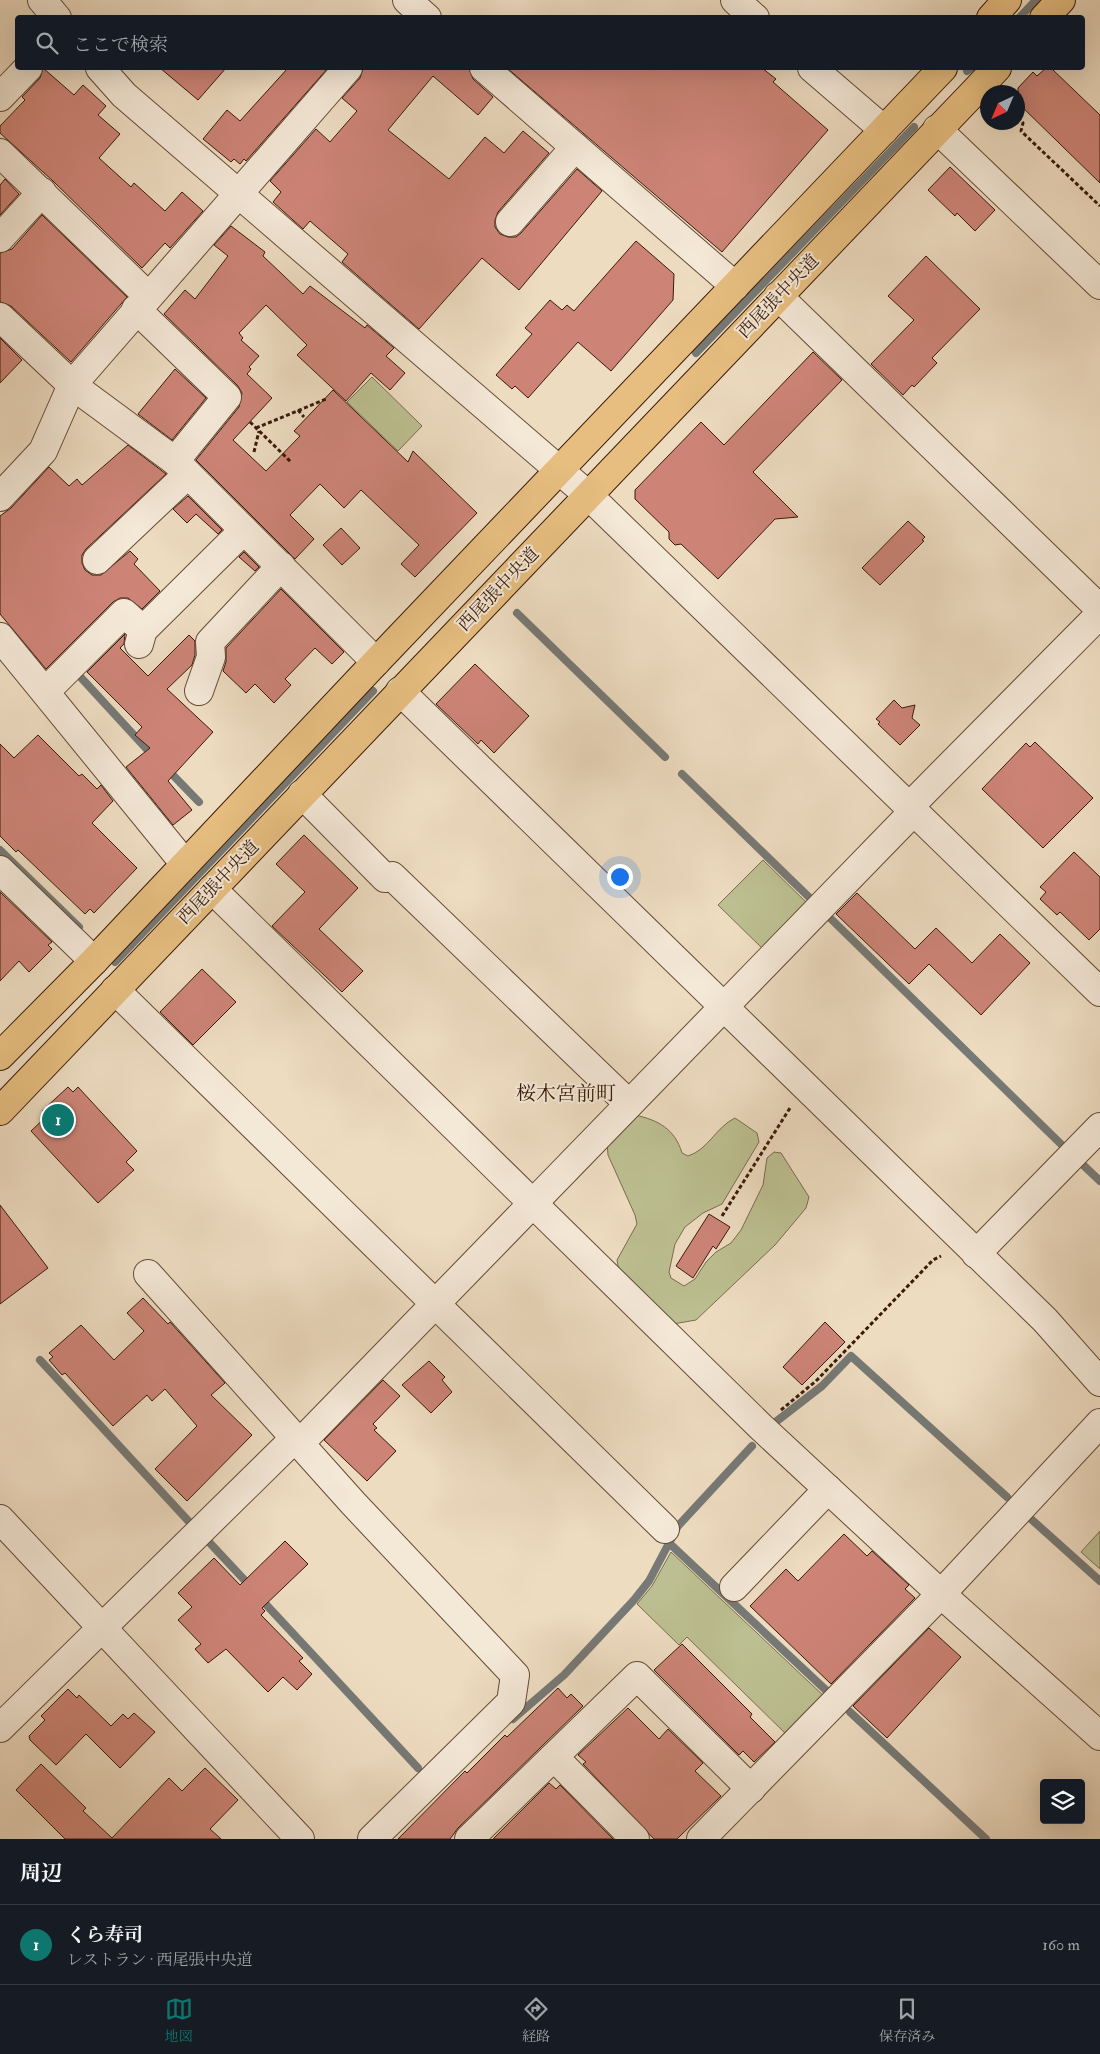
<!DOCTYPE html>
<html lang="ja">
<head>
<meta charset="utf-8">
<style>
  :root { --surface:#171b24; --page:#242831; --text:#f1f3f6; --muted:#9ea1a6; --line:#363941; --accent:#0f766e }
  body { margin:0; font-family:"IM FELL Double Pica","Noto Serif JP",serif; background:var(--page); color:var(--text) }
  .controls { position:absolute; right:15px; bottom:15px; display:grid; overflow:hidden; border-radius:5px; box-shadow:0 5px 20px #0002 }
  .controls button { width:45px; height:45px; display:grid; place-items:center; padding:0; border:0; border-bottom:1px solid var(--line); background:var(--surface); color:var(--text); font:25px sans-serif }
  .compass { position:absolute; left:980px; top:85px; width:45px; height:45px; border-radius:50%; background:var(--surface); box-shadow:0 5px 20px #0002; rotate:224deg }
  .you { position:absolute; left:619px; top:876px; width:18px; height:18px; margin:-12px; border:4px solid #fff; border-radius:50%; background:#1a73e8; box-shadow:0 0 0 8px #1a73e833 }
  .badge { display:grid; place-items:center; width:32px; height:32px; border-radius:50%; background:var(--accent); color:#fff; font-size:16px; font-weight:700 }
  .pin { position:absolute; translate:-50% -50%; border:2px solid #fff; box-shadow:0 1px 5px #0006 }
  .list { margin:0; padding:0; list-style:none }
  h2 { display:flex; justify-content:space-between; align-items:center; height:65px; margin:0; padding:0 20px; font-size:21px }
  h2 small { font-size:16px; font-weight:400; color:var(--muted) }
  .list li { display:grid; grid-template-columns:32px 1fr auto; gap:15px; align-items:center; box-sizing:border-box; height:80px; padding:0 20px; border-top:1px solid var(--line) }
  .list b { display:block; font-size:19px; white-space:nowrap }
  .list p { margin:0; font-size:16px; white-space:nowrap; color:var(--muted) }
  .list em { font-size:16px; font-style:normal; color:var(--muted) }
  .icon { flex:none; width:28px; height:28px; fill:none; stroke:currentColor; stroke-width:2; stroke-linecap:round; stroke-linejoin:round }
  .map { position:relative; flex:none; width:1100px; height:1839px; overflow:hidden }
  .search { position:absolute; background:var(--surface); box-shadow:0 5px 20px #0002; left:15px; right:15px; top:15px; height:55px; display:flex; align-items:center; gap:12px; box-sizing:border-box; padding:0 18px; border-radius:5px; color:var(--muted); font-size:19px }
  .sheet { height:145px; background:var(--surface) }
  nav { display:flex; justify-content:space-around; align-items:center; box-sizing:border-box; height:70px; border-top:1px solid var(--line); background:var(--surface); font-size:14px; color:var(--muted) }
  nav a { display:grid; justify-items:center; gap:2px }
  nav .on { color:var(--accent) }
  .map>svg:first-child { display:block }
  .green { fill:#bcbf91; stroke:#7a6c4c }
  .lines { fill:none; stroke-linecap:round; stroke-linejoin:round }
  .stream { stroke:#767975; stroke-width:8 }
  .building { fill:#cd8477; stroke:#391a08 }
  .minor-casing { stroke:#664a36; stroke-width:30 }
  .major-casing { stroke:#391a08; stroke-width:30 }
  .path { stroke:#391a08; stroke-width:3; stroke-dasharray:4 2.5; stroke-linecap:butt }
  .minor { stroke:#f4e8d7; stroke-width:28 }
  .major { stroke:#e7be80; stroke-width:28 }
  .labels { text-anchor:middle; stroke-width:4; stroke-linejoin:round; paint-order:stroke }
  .street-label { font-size:18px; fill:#391a08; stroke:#f4e8d7 }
  .quarter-label { font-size:20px; fill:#391a08; stroke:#f4e8d7 }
</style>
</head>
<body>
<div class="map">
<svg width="1100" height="1839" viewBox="0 0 1100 1839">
  <rect width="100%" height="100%" fill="#eedcc1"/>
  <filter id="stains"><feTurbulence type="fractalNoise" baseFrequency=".004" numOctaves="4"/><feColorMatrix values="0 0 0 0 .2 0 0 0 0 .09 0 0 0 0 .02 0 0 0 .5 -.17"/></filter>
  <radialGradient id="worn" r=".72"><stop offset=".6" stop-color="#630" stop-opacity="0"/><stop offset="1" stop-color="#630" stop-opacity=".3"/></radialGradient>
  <g class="green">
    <polygon points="372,377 422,426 398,451 347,402"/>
    <polygon points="763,860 811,907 766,952 718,905"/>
    <path d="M635,1115C658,1120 675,1129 682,1153L688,1156C708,1150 716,1127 735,1118L757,1133L759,1142L722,1204L703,1213L685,1227L675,1244L669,1272L671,1278L684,1286L695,1279L706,1262L716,1252L731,1243L741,1230L763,1185L767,1158L774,1152L781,1153L809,1197L806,1208L775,1245L696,1320L673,1324L619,1271L617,1260L637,1224L635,1215L608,1155L607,1142Z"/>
    <polygon points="1100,1531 1100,1569 1081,1552"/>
    <polygon points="671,1552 827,1699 789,1737 687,1637 679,1645 637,1604 652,1586"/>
  </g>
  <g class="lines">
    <g class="stream">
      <polyline points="1019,18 1036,0"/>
      <polyline points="967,71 971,68"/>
      <polyline points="696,353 914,127"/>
      <polyline points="517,613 665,757"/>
      <polyline points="74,670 154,757"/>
      <polyline points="166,768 199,802"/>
      <polyline points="682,774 814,902"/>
      <polyline points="0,850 79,927"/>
      <polyline points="825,913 1066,1149"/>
      <polyline points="115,962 373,691"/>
      <polyline points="1079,1161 1100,1181"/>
      <polyline points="40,1360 192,1525"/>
      <polyline points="773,1424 822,1386 851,1356 1007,1497"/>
      <polyline points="1031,1519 1100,1581"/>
      <polyline points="208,1541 251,1587"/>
      <polyline points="669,1543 829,1693"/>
      <polyline points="260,1598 418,1768"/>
      <polyline points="850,1712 986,1839"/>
      <polyline points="513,1719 564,1675 634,1600 649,1581 678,1526 752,1446"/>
    </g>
  </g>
  <g class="building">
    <polygon points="43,68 74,95 83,85 106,106 98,115 120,134 99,158 131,187 134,183 165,211 182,192 203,211 170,248 165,243 142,268 53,181 0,133 0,126 25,100 22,97 40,78"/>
    <polygon points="160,68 226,68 198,100"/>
    <polygon points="288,68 328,68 246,161 244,159 240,164 234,159 231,162 203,139 227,110 240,121"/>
    <polygon points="363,68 469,68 473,79 493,97 478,115 433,76 388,130 449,179 485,137 504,153 523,131 549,153 498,212 495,220 495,227 500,234 508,237 516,237 521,233 577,169 602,191 519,290 482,258 419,329 342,262 348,254 310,221 303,229 273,202 281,192 270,181 316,129 330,142 357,111 342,98 360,78"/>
    <polygon points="507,68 762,68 776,79 773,82 828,130 722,252"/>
    <polygon points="1046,68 1051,68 1100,115 1100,183 1018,103 1018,88 1033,72 1037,76"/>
    <polygon points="950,167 995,210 975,231 957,213 955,216 928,190"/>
    <polygon points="5,179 19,194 0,215 0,185"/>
    <polygon points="42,215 127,297 71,362 11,306 0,302 0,253 12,249"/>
    <polygon points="231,226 265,252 263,256 303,294 310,286 365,328 367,325 394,348 386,356 405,373 390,390 371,373 346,401 297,355 307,345 266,305 239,333 243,338 241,340 259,356 249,367 251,369 247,374 272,398 233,440 266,471 300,436 294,431 333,390 408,462 413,451 477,513 415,577 401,564 419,545 361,490 344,508 320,484 290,515 314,539 295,559 196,460 239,407 242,393 238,386 164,314 185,290 195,299 228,256 214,245"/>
    <polygon points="636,241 674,274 673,300 611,371 578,342 528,398 515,386 512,389 496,375 532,334 525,328 550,300 562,310 567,305 574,311"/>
    <polygon points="926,256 980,309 932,358 937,363 914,387 912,385 903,395 871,364 914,320 888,296"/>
    <polygon points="0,338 22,360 0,383"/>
    <polygon points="813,352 842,380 753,472 798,517 775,519 718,579 681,544 675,545 669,539 669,532 635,499 635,490 701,422 724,445"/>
    <polygon points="175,369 206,398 172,440 138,414"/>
    <polygon points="128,445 166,474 86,549 82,555 82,563 85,570 92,575 101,575 130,551 138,559 134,564 160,591 142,609 128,598 120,598 113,602 46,669 0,614 0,516 11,508 49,467 69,486 77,479 82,485"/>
    <polygon points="188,496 222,530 218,534 196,514 187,523 173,509"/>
    <polygon points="908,521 925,537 922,540 924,541 880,585 862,568"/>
    <polygon points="341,528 360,548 342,565 323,545"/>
    <polygon points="244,552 259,567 255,571 239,557"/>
    <polygon points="281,589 344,652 332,664 315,648 285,679 291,685 274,703 255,684 246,693 223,671 226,662 226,648"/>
    <polygon points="125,634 124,644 120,648 148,676 189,635 195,641 195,655 192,665 167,689 213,732 168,781 192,810 173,825 126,767 150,748 135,735 142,727 87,672"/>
    <polygon points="475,664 529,716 494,753 481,740 478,744 436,704"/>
    <polygon points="894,700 902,708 915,705 912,718 920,725 900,745 878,724 880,722 876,719"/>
    <polygon points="38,735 79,776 82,774 97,789 101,785 113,801 92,823 137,868 94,913 90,909 85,914 18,850 16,852 0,836 0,744 14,758"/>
    <polygon points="1035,742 1093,798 1043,848 982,789 1026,743 1030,747"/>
    <polygon points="304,835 358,888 319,929 363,971 342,992 272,926 305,892 276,864"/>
    <polygon points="1074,852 1100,877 1100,929 1089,940 1060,912 1057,915 1040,899 1046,892 1040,887"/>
    <polygon points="0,892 52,942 48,945 52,949 29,972 19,961 0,981"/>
    <polygon points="857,893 915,949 936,928 972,963 1000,934 1030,963 981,1015 929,964 909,984 836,914"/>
    <polygon points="202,969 236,1002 193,1045 160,1012"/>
    <polygon points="68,1087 73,1092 78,1087 137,1151 126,1162 134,1170 98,1203 31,1131 47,1116 42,1111"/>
    <polygon points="0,1205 48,1268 0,1304"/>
    <polygon points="709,1214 730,1227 716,1249 713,1246 693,1278 676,1266"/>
    <polygon points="143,1298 168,1324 170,1322 225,1383 211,1395 252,1435 187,1501 155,1469 197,1426 165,1389 152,1401 147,1395 113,1426 65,1373 62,1375 49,1360 53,1357 49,1353 81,1325 114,1360 144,1331 127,1313"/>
    <polygon points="825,1322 845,1342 802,1385 783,1367"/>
    <polygon points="429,1361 445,1377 442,1380 452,1392 431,1413 402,1385"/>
    <polygon points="383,1380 400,1396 373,1424 377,1428 374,1430 396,1451 367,1481 324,1440"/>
    <polygon points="844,1534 867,1556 872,1551 909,1585 905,1589 915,1598 831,1684 750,1606 786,1569 798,1581"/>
    <polygon points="285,1541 308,1564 262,1608 265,1611 261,1615 303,1658 299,1661 312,1674 297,1690 283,1677 268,1692 226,1649 208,1663 195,1649 201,1644 178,1620 192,1607 178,1593 214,1558 240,1585"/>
    <polygon points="929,1628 961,1657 887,1738 853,1706"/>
    <polygon points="682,1644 752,1714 750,1717 775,1742 754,1762 743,1751 739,1755 654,1670"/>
    <polygon points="558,1688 567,1698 571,1694 583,1706 458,1828 450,1839 398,1839 465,1771 467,1773 505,1735 507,1737"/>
    <polygon points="68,1689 77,1698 79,1695 111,1726 123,1714 128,1719 134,1713 155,1732 120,1768 86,1734 56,1765 30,1740 29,1736 45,1720 41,1716"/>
    <polygon points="628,1708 659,1739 668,1729 703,1763 695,1771 721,1796 677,1839 654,1839 583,1764 586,1762 578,1755"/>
    <polygon points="41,1764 86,1808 83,1811 112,1838 169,1778 182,1791 205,1768 238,1800 210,1829 221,1839 65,1839 16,1790"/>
    <polygon points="549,1783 556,1789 560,1785 613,1839 493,1839"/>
  </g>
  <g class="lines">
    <defs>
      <g id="minor">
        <polyline points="42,0 57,18"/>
        <polyline points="407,0 427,18"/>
        <polyline points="735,0 755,18"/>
        <polyline points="100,68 124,95 588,495 1100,992"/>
        <polyline points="484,68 735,286"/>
        <polyline points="812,68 884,130"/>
        <polyline points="0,97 28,68"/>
        <polyline points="937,129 1100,285"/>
        <polyline points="0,153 148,296"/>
        <polyline points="510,222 575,147"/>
        <polyline points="0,238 42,192"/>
        <polyline points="778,296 1100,609"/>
        <polyline points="136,309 227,397 175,461"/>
        <polyline points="0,317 72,385 175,461 376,662"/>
        <polyline points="0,497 43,451 72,385 348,68"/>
        <polyline points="97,560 188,474"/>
        <polyline points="0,637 185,864"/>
        <polyline points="139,644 143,630 244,530"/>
        <polyline points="46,691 124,613 143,630"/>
        <polyline points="199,691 211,657 210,642 281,566"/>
        <polyline points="400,691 1045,1320 1100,1382"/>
        <polyline points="302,794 385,878 392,876 629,1104"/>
        <polyline points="909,807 1100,614"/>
        <polyline points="0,870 94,961"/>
        <polyline points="212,889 761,1427 941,1594 1100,1736"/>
        <polyline points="115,990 665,1529"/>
        <polyline points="976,1254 1100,1127"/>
        <polyline points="148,1274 353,1503 515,1675 511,1702 372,1839"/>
        <polyline points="301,1442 914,811"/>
        <polyline points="0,1519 300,1839"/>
        <polyline points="734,1587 828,1489"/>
        <polyline points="0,1728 296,1437"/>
        <polyline points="554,1757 635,1839"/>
        <polyline points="469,1839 637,1676 751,1789"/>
        <polyline points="701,1839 941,1594 1100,1423"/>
      </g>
      <g id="major">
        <polyline points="991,18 1007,0"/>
        <polyline points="1044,18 1061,0"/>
        <polyline points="0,1056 94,961 376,662 943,68"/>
        <polyline points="0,1111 997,68"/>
      </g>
    </defs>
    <use href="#minor" class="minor-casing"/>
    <use href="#major" class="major-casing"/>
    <g class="path">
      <polyline points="1018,117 1023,123 1021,131 1100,206"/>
      <polyline points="298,410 304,417"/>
      <polyline points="250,422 291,462"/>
      <polyline points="256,428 326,399"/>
      <polyline points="254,452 259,431"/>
      <polyline points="722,1216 790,1108"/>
      <polyline points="781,1410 816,1381 933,1260 941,1256"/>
    </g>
    <use href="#minor" class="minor"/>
    <use href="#major" class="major"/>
  </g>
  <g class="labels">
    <g class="street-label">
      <text transform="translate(778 296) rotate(-46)" y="6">西尾張中央道</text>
      <text transform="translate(498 589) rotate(-46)" y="6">西尾張中央道</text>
      <text transform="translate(218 882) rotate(-46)" y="6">西尾張中央道</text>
    </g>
    <g class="quarter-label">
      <text x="566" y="1100">桜木宮前町</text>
    </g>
  </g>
  <rect width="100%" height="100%" filter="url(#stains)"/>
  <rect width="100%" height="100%" fill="url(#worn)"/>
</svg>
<div class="controls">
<button><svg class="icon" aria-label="layers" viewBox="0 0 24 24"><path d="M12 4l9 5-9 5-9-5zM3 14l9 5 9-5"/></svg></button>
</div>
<svg class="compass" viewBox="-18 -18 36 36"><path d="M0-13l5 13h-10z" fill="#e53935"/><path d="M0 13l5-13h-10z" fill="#9ea1a6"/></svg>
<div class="you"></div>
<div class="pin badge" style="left:58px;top:1120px">1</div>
<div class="search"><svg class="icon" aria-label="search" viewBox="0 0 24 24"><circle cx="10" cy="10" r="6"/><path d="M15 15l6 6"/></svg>ここで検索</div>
</div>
<section class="sheet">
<h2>周辺<small></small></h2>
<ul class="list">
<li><span class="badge">1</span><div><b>くら寿司</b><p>レストラン · 西尾張中央道</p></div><em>160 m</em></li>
</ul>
</section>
<nav>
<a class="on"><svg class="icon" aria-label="map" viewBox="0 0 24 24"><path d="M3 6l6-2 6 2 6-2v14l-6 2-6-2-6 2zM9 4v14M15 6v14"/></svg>地図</a>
<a><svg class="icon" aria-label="directions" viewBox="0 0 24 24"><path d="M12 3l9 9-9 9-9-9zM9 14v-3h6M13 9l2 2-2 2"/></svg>経路</a>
<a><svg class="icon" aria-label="saved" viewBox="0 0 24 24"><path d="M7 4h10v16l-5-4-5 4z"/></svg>保存済み</a>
</nav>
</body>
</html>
